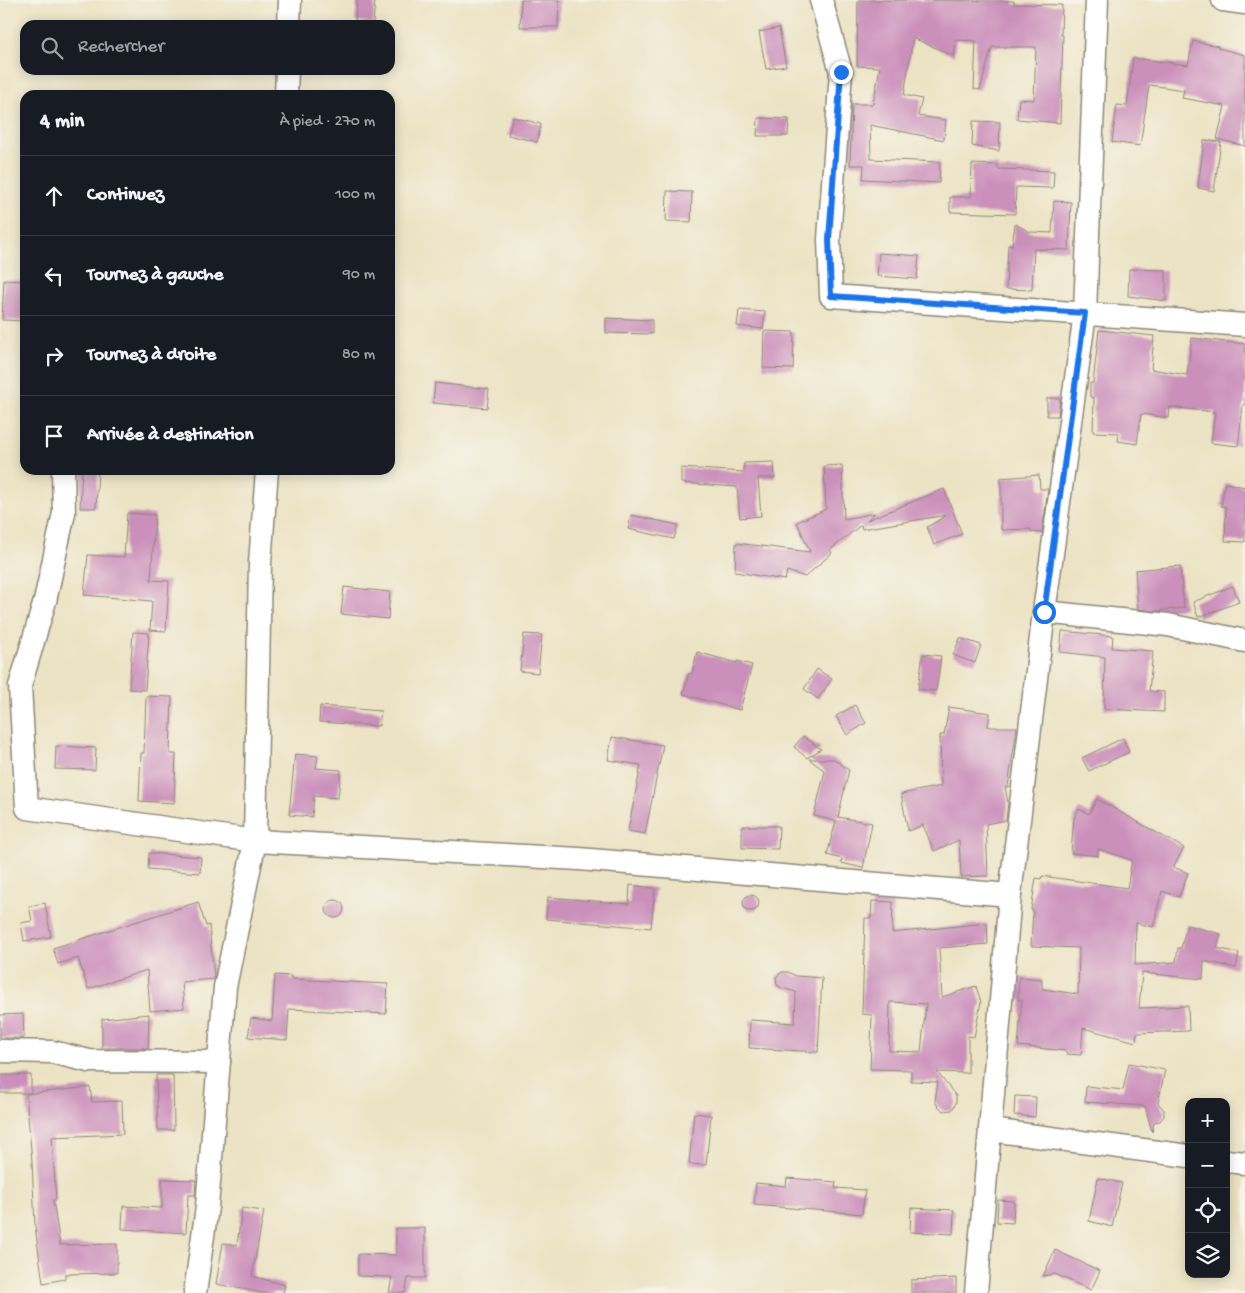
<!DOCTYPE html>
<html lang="fr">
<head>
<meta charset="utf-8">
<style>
  :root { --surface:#171b24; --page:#20242c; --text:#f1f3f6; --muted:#9ea1a6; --line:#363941 }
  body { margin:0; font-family:"Gochi Hand",sans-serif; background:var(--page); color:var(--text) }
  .controls { position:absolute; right:15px; bottom:15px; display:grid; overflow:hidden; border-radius:10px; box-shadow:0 2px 12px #0003 }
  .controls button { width:45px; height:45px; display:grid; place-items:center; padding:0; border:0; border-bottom:1px solid var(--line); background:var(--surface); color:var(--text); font:25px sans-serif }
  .stop { position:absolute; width:15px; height:15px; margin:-11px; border:4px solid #1a73e8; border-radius:50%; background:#fff }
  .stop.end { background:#1a73e8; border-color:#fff; box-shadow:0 1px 5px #0008 }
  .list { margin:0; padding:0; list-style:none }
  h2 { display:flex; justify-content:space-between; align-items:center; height:65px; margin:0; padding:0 20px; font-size:21px }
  h2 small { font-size:16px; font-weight:400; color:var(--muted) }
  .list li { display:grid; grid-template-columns:32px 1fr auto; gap:15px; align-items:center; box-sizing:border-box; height:80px; padding:0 20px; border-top:1px solid var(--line) }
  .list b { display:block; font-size:19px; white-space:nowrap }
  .list em { font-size:16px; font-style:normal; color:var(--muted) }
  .icon { flex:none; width:28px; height:28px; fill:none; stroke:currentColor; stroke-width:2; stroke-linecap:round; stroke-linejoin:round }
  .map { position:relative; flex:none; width:1245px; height:1293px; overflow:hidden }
  .search { position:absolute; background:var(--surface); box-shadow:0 2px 12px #0003; left:20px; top:20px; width:375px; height:55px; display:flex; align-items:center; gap:12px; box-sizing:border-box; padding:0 18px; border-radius:15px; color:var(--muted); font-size:19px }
  .panel { position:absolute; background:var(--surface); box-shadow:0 2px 12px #0003; left:20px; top:90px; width:375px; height:385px; border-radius:15px }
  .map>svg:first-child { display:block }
  .building { fill:#cb8fbb; fill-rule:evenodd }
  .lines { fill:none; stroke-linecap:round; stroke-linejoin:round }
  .minor-casing { stroke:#8c8778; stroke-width:25 }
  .minor { stroke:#fff; stroke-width:22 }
  .route { stroke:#1a73e8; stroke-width:6 }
</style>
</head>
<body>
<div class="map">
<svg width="1245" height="1293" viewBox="0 0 1245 1293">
  <rect width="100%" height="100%" fill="#f7f3e8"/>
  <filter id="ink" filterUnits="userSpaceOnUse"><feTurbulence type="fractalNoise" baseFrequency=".02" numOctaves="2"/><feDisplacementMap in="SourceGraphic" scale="10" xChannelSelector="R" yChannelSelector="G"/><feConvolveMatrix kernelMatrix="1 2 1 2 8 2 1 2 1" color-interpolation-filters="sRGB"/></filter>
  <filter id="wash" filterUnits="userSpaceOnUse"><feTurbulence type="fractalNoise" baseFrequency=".0096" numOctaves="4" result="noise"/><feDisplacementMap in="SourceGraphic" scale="20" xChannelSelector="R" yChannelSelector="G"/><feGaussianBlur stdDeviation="1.12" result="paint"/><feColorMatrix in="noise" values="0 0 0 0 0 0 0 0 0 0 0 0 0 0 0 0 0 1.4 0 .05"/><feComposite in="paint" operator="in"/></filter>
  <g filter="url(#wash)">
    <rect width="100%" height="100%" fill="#ece3c4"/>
    <g id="blocks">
      <g class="building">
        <polygon points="357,0 375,0 373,23 355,21"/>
        <polygon points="521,0 559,0 558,27 520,27"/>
        <polygon points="858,0 1014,1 1014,4 1062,5 1061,35 1063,35 1060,123 1017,119 1019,99 1034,100 1036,47 992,47 980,90 974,89 976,41 956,40 954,56 913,38 904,95 922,99 918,116 946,120 944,140 870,125 871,159 940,162 939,183 863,179 864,165 850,165 852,104 873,104 880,67 857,66"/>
        <polygon points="779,28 786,66 766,69 759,32"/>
        <polygon points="1193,41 1218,46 1218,48 1245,55 1245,146 1217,139 1225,106 1182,98 1184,90 1149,85 1140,146 1112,142 1117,105 1127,106 1133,58 1188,65"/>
        <polygon points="513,117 541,124 537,142 508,135"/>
        <polygon points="758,118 789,119 788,136 757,136"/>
        <polygon points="973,121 1000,122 999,151 972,146"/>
        <polygon points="1204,140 1221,142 1214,191 1198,188"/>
        <polygon points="972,164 998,165 998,169 1054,171 1053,188 1016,187 1015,214 950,212 950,197 971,197"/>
        <polygon points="667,191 692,192 691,222 666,221"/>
        <polygon points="1054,201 1071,202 1069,250 1034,249 1032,290 1006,289 1008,245 1012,245 1015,224 1030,232 1052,233"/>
        <polygon points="879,253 919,256 917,279 877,276"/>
        <polygon points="1129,269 1166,270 1166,301 1128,296"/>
        <polygon points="4,280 25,281 25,321 2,320"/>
        <polygon points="739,310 765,312 763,329 737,326"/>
        <polygon points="606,318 652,320 652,334 606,333"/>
        <polygon points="1099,330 1154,336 1151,369 1187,375 1192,338 1245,344 1245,405 1243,405 1238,446 1211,443 1215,412 1170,407 1169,418 1141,414 1137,444 1118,441 1119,433 1093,432 1094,398 1090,397 1090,383 1093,383"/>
        <polygon points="764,331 794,332 793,369 763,368"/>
        <polygon points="435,383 489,389 487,408 433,403"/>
        <polygon points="1047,398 1060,398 1058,416 1047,416"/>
        <polygon points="774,462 775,478 758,478 761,516 740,518 737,487 681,483 681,468 744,472 744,463"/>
        <polygon points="842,465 844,519 875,513 867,520 944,489 962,534 934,545 927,527 947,515 862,529 861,525 830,550 832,553 805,577 787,571 785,580 735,572 736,543 810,552 797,522 826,509 824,466"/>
        <polygon points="82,470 98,470 96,508 80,508"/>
        <polygon points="1039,475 1040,489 1048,489 1042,533 1031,532 1031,529 1001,530 1001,478"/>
        <polygon points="1225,483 1245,487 1245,542 1225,541 1226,507 1221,506"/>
        <polygon points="127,513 155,515 151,580 169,581 166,631 150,630 152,601 84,595 88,555 124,557"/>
        <polygon points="631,515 678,525 674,539 628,529"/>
        <polygon points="1180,566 1184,608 1156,611 1138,609 1135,570"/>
        <polygon points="1233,586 1239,602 1198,617 1193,602"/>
        <polygon points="344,587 390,592 388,619 341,614"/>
        <polygon points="1062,631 1113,636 1112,648 1153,651 1149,691 1164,692 1164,712 1104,709 1105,657 1060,652"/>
        <polygon points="133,632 149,633 145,690 129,689"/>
        <polygon points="524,634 542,635 538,673 520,671"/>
        <polygon points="960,638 981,645 975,663 953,655"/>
        <polygon points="697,652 737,663 737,661 752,665 740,710 683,694 689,673 692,674"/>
        <polygon points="923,654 941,656 936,691 918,689"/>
        <polygon points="817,669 832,679 818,699 804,689"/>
        <polygon points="146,696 172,697 170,754 176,754 174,803 139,801 141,753 144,753"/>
        <polygon points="855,705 866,723 847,735 836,716"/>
        <polygon points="320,706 381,711 379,726 319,722"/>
        <polygon points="949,707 990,713 988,727 1017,727 1008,787 1005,787 1008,803 1006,820 986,824 988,876 961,877 959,840 934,851 923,825 908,831 901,794 941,786 940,735 944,735"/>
        <polygon points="803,736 821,749 807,758 794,747"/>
        <polygon points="612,737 663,745 645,834 628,831 641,765 608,760"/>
        <polygon points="1123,738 1129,752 1089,771 1082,758"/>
        <polygon points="56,746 96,748 95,770 55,769"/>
        <polygon points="295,754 318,756 316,768 341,770 338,798 314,796 312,817 289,815"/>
        <polygon points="809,759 834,759 849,770 838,817 872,823 863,868 841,863 842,859 827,855 836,821 814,816 825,771"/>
        <polygon points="1097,799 1184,848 1173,867 1188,873 1179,897 1162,891 1153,927 1136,923 1135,965 1176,962 1178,948 1181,948 1187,925 1221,934 1217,948 1239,953 1236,968 1204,961 1203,979 1142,973 1139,1008 1188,1006 1189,1031 1137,1033 1136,1042 1083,1028 1081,1055 1066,1054 1066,1051 1018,1046 1022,1000 1018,1000 1019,977 1042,979 1042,989 1078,994 1079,948 1031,946 1033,910 1031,910 1036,878 1041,879 1042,876 1127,888 1132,860 1098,849 1098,856 1071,853 1074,818 1079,809 1089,814"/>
        <polygon points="742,826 779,826 778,849 742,848"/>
        <polygon points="149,853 201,857 200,873 148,869"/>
        <polygon points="630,885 655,888 651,928 546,919 548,897 629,904"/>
        <circle cx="751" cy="903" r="8"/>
        <circle cx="335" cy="909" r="9"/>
        <path d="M872,901L893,902L892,933L987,923L988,944L939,948L942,997L976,986L981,1002L974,1037L968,1036V1073L937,1072L956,1096V1103L952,1110L943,1111L937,1105L935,1101L938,1082L911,1081V1070L870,1069L872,1015L862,1014L865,918H871ZM890,1002L926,1004L921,1052L889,1051Z"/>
        <polygon points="198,902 206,926 209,925 214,976 213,979 182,982 184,1008 150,1011 147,970 88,989 78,958 58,964 53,948"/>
        <polygon points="45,903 51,937 24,941 21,923 32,921 29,906"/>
        <polygon points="782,972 788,972 796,976 822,978 818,1052 749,1048 750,1020 795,1023 796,992 782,988 777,985 776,977"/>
        <polygon points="275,975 291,976 291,979 388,984 386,1014 289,1009 287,1040 248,1037 251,1018 272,1021"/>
        <polygon points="23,1014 24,1038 0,1038 0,1015"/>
        <polygon points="149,1014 148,1048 102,1048 102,1019"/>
        <polygon points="1129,1063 1165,1070 1158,1103 1164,1110 1164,1116 1160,1121 1154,1122 1152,1132 1145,1106 1085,1102 1086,1086 1123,1090"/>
        <rect x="0" y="1075" width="31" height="18"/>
        <polygon points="156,1075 173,1075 174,1130 158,1130"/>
        <polygon points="90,1087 92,1102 122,1101 123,1134 52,1137 56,1200 53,1200 60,1245 117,1244 117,1273 65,1274 65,1279 43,1283 35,1226 32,1161 26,1094"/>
        <polygon points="1015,1096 1036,1097 1035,1117 1014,1115"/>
        <polygon points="694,1113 711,1115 706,1165 689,1164"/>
        <polygon points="787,1178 836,1182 835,1188 865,1190 862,1214 754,1205 756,1183 786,1186"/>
        <polygon points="1098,1178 1122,1183 1112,1227 1089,1221"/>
        <polygon points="162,1179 196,1180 195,1195 188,1195 186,1233 122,1229 123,1206 162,1208"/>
        <polygon points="998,1200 1014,1201 1013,1223 997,1222"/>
        <polygon points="242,1208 264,1211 252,1276 285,1285 283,1293 263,1293 216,1284 223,1243 237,1245"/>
        <polygon points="911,1208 954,1210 953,1234 910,1232"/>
        <polygon points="396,1228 425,1228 425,1278 408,1278 405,1293 389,1293 392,1277 358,1276 358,1254 396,1255"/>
        <polygon points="1055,1250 1100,1271 1091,1290 1055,1274 1043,1276"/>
        <polygon points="956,1278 956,1293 911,1293 911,1280"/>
      </g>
    </g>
  </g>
  <g filter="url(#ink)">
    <use href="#blocks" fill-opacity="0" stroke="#8c8778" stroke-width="1"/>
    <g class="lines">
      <defs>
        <g id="minor">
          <polyline points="821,0 841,72 829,239 831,296 1245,325"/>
          <polyline points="1223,0 1245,3"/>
          <polyline points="289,25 290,0"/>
          <polyline points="286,95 287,70"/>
          <polyline points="63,470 64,513 45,601 20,686 27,808 255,841 579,859 1010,895"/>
          <polyline points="1044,612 1168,625 1245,641"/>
          <polyline points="0,1051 52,1052 89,1061 219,1062"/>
          <polyline points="990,1130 1189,1156"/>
          <polyline points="1226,1161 1245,1163"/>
          <polyline points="195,1293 207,1207 225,987 255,841 260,563 267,470"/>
          <polyline points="976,1293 1010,895 1044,612 1085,313 1097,0"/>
        </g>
      </defs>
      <use href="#minor" class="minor-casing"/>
      <use href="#minor" class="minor"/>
    </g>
  </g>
  <g class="lines" filter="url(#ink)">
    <polyline class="route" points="841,72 829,239 831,296 1085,313 1044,612"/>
  </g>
</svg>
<div class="controls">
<button>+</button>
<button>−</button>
<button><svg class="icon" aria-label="locate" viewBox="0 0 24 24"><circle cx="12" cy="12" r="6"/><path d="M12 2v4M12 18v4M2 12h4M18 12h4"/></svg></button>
<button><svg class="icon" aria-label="layers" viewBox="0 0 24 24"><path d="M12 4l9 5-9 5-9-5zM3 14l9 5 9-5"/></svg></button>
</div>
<div class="stop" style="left:1044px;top:612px"></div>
<div class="stop end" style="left:841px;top:72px"></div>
<div class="search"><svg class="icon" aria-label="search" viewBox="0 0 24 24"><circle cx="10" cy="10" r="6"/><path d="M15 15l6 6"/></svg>Rechercher</div>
<section class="panel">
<h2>4 min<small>À pied · 270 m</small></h2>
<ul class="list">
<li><svg class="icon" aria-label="ahead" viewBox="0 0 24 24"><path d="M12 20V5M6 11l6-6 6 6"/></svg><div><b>Continuez</b></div><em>100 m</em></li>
<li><svg class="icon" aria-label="left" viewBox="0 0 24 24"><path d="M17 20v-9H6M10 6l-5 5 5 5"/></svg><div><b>Tournez à gauche</b></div><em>90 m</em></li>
<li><svg class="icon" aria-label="right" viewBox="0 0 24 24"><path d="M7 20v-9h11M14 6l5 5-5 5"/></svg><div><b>Tournez à droite</b></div><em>80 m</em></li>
<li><svg class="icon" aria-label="arrive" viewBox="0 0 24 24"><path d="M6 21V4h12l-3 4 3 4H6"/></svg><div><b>Arrivée à destination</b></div></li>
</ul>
</section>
</div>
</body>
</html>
